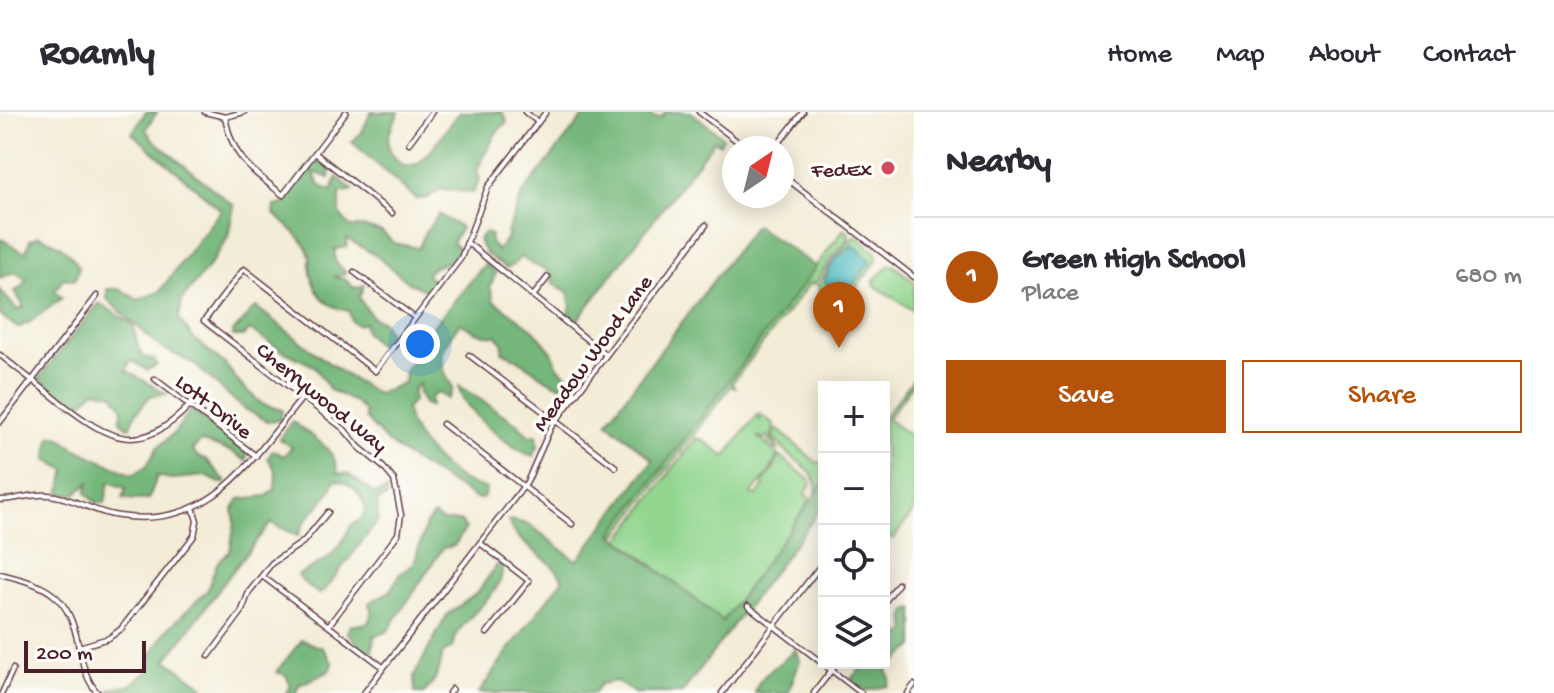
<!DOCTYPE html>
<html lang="en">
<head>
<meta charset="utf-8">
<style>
  :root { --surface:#fff; --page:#f7f7f7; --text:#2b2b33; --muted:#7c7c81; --line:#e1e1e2; --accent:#b45309 }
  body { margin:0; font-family:"Gochi Hand",sans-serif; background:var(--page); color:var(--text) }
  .controls { position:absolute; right:24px; bottom:24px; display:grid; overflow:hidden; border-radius:0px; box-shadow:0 4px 20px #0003 }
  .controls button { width:72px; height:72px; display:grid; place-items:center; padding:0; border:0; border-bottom:2px solid var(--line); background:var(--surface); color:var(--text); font:40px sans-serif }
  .compass { position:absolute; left:722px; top:24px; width:72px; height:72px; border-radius:50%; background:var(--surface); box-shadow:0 4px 20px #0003; rotate:35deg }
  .scale { position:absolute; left:24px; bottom:20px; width:122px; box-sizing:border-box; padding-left:8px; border:4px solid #4a1f2b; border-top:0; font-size:22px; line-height:28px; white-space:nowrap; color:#4a1f2b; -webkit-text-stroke:6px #fdfcf7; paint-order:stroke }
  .you { position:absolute; left:420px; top:232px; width:28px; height:28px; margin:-20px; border:6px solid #fff; border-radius:50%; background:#1a73e8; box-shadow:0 0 0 12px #1a73e833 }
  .badge { display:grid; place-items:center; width:52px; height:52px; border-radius:50%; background:var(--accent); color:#fff; font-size:26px; font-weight:700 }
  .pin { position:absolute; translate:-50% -66px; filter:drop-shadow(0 2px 4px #0008) }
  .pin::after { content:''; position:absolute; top:42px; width:28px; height:24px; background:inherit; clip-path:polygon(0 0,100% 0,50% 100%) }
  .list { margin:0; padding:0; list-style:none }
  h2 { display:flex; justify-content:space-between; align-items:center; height:104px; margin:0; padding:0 32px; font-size:34px }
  h2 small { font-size:26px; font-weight:400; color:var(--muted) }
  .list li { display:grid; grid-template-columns:52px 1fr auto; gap:24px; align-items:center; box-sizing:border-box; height:120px; padding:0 32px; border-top:2px solid var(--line) }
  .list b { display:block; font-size:30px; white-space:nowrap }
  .list p { margin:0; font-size:26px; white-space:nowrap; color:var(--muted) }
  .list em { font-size:26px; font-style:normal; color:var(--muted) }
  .actions { display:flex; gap:16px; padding:24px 32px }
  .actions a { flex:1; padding:18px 0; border:2px solid var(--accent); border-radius:0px; text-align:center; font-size:28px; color:var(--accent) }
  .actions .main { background:var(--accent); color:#fff }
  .icon { flex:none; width:44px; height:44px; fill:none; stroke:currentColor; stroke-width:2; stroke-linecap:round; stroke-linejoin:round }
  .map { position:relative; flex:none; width:914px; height:581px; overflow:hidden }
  header { display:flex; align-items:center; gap:48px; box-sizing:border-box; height:112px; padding:0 40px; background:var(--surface); border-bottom:2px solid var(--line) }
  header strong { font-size:38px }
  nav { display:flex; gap:44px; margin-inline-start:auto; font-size:28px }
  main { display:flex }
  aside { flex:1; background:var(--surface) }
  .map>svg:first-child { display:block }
  .green { fill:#92d68f; stroke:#6e7a5d; stroke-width:2; fill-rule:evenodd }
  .forest { fill:#75b77a; stroke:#606b52; stroke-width:2 }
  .water { fill:#43b3ba; stroke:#466972; stroke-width:2 }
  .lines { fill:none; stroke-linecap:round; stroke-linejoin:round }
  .minor-casing { stroke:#633e45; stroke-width:7 }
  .minor { stroke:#fff; stroke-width:4 }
  .poi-dot { fill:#d1495b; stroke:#fdfcf7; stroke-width:3 }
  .labels { text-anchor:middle; stroke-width:7; stroke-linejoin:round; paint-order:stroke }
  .poi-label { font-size:22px; fill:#4a1f2b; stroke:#fdfcf7; text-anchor:end }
  .street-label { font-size:22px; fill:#4a1f2b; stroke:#fdfcf7 }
</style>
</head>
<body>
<header>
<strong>Roamly</strong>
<nav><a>Home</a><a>Map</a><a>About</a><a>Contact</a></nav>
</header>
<main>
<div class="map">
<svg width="914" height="581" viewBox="0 0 914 581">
  <rect width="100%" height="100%" fill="#fdfcf7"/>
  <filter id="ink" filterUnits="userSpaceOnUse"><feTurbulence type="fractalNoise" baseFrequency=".0125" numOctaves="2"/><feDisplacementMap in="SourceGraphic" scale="16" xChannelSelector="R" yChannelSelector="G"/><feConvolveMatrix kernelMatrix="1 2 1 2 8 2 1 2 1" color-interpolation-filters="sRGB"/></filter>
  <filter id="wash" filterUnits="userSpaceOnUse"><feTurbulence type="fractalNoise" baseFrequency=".006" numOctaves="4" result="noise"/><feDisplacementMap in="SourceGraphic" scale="32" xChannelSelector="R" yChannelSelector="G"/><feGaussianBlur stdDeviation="1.8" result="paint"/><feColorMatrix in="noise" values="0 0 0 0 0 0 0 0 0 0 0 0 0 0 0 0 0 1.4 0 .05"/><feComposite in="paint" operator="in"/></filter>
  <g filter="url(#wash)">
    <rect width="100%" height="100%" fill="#f3ecd7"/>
    <g class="green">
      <polygon points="844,117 849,121 848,128 830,147 814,173 810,171 732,271 735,275 731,274 616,424 612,421"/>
      <path d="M855,123L876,141L877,149L844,191L839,192L819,178L818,173L831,150ZM852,133L871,149L843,185Z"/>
      <polygon points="889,153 895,154 914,170 914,199 875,174 874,168"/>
      <polygon points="914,266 914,271 887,307 914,327 914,399 893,427 884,420 884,305"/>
      <polygon points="760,302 774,312 772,326 779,339 768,330 770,326 767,324 764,327 757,324 778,343 768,362 751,382 757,383 764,374 762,371 771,361 780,344 810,368 811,372 805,382 811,387 723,510 620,427 696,326 703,328 725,345 757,303 760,308"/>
      <path d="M777,317L816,350L824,351V369L816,380C820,355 788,349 778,330L775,329L773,322Z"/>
    </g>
    <g class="forest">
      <polygon points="146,0 157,0 146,17 152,27 234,94 228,125 210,153 182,188 179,207 194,227 225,252 241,273 262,292 282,298 280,308 267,309 243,296 194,252 160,235 107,187 107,177 120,177 138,188 159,180 221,98 132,21"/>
      <path d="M371,0H399C387,24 380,36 404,54L418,52L430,40L459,0H502L507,10L496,21L477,58L480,68L473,81L441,77L427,86L416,87L352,30L362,20Z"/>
      <polygon points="587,0 643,0 655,6 662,5 665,0 691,0 723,25 720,32 714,29 576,210 568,202 571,194 568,180 552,171 553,166 544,156 538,155 520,145 514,153 506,156 486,142 478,128 484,121 491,123 490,130 497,139 509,123 507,121 523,81"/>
      <path d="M315,46L329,56L330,66L313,60L320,74L332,79L337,65L353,78L340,81V103L350,115H365L382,120L394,131L419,136L425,120L439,102L461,116L452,131L460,137L448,150L434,155L426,162L435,171L429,180L409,171L377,144L347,127V135L335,137V149L346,161L334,165L345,167L354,176L364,173L359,186L372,205L383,210L388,220L387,230L379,234L365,220L364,211L357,213L352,210L349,199C324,195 312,178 310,154C309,146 312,148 309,141C302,124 287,114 274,102L275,94L287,91L297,69Z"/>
      <path d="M755,113L816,155L612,422L723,509L822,373H824V393L682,581H634L616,569L600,572L594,581H479L502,547L563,467C549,443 517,435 508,408L529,412L577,449L653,348L607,310Z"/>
      <path d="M39,124C57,131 70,139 79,155L75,168L63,166L55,179L62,186L30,210L18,216L0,203V178L17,198L24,195L15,179L23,174L26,166L14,160L0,166V127C11,130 15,138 26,140L30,128Z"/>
      <path d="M485,152L496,161L490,175L494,189L534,218L552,240L558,255L580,276C542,277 533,250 502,240L503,233L497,223C481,225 473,218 460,211C441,236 435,248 453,276L448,287L438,280L430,286L431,294L425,293L418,281L419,272L413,277V289L406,297C411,326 438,352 462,368C470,373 479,373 486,377L483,386L477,387L406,344L386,329L365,306V300L355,290L330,278L314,254L281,238L250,218L243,224H233V219C242,214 246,202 256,195C296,225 334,259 378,282L404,271L405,258L417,244L429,219Z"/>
      <polygon points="99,191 134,213 137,232 144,245 155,248 157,253 147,258 131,248 126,258 167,282 150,284 136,301 130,316 120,309 123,296 113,282 95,278 84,289 73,293 39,266"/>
      <path d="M459,274L518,312L529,324L537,323L538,334L534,344C513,340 458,295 459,274Z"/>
      <polygon points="191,297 247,341 246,349 232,340 201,329 192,338 197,344 207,348 227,371 220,371 206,364 171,367 157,364 149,387 135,388 123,386 126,376 109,370 105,391 95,390 86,380 89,371 74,383 60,381 66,358 47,348 50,325 59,324 74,336 132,363 146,355 158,335 175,320"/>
      <path d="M292,309C308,322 339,338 337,361L348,362L375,382L387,378V385L378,389V409L324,479L319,482L302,469L298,463L327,447L341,432L351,413L360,408L366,399C363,383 352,370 335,368C329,390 304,402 298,424L271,411C233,455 202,503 166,548L204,575L191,581H109L110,577L129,574L147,560L152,542L166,519L207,479L217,451L230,439L235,410L233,397L240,387L267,384L275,377L276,359L268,346L273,338L283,344L292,335L279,327Z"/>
      <polygon points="434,403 442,409 460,409 466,416 454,434 443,436 387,520 374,524 372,540 363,537 347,520 350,514 368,511 372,502 369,491 390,479 400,462 414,452 426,412"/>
      <path d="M501,452C511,481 453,508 453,535L442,542C441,559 435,569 424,581H415L414,564L447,503L477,481L496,454Z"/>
      <polygon points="914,496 914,534 887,558 890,567 888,574 865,579 851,567 865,551 884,551 886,517 903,523 907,517 904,506 907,499"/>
      <polygon points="302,528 323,536 333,552 328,560 299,573 296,581 286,581 291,574 286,563 276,560"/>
      <path d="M795,537L800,549L788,581H755C760,559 782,554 795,537Z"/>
    </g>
    <polygon class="water" points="851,134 856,135 871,149 843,185 825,170 825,167 834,148"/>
  </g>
  <g filter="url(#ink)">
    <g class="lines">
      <defs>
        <g id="minor">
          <polyline points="205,0 225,5 244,0"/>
          <polyline points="525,0 538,10"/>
          <polyline points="699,0 746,36"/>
          <path d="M225,5C233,47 250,57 283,83L346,0"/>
          <polyline points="409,31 432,0"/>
          <polyline points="775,36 803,0"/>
          <polyline points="315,41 392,101"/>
          <polyline points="782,63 914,165"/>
          <polyline points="469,132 606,243"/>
          <polyline points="354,160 415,206"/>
          <polyline points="533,184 548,165"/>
          <path d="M0,243C20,259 40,274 60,290C110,329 140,345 190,293"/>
          <polyline points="469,243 616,355"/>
          <polyline points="155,267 256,344"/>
          <polyline points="0,310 97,184"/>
          <polyline points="443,312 572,412"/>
          <path d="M0,388C16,388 32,381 49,383C73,385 94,401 119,404C214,418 251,347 303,285"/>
          <polyline points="480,431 529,469 487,521"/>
          <path d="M0,462C50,474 69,483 79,536C83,553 86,568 98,581"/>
          <polyline points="262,464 383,555"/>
          <polyline points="884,491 898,472"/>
          <polyline points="748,494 861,581"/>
          <polyline points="329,513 398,422 401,403 394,368 383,355 359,335 344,317 204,209 244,157 375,259 461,146 488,75 546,0"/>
          <polyline points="79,535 109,526 121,517 194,424 197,409 193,395"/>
          <polyline points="209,544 241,501 249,480 272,451 303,430 328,400"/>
          <polyline points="2,581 13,557"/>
          <polyline points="364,581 527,370 551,315 706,113"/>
          <polyline points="449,581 452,577"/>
          <polyline points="722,581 824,449"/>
          <polyline points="814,581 837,551"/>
          <polyline points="908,581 914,573"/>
        </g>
      </defs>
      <use href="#minor" class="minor-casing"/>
      <use href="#minor" class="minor"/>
    </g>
  </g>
  <circle class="poi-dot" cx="888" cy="56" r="8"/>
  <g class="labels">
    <g class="poi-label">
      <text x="872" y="64">FedEx</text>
    </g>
    <g class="street-label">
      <text transform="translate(591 240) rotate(-54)" y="8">Meadow Wood Lane</text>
      <text transform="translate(323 284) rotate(39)" y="8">Cherrywood Way</text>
      <text transform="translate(215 293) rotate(38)" y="8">Lott Drive</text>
    </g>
  </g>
</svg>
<div class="controls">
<button>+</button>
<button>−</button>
<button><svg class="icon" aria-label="locate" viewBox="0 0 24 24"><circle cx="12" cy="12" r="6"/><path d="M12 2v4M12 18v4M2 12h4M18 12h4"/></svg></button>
<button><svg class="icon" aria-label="layers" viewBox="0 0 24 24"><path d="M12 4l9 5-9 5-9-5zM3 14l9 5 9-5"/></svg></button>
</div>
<svg class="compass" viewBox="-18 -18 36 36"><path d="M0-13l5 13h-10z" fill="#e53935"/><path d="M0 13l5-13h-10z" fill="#7c7c81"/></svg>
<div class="scale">200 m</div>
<div class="you"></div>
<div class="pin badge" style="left:839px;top:236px">1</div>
</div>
<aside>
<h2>Nearby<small></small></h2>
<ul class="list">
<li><span class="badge">1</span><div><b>Green High School</b><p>Place</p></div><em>680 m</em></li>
</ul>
<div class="actions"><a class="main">Save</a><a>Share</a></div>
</aside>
</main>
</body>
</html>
